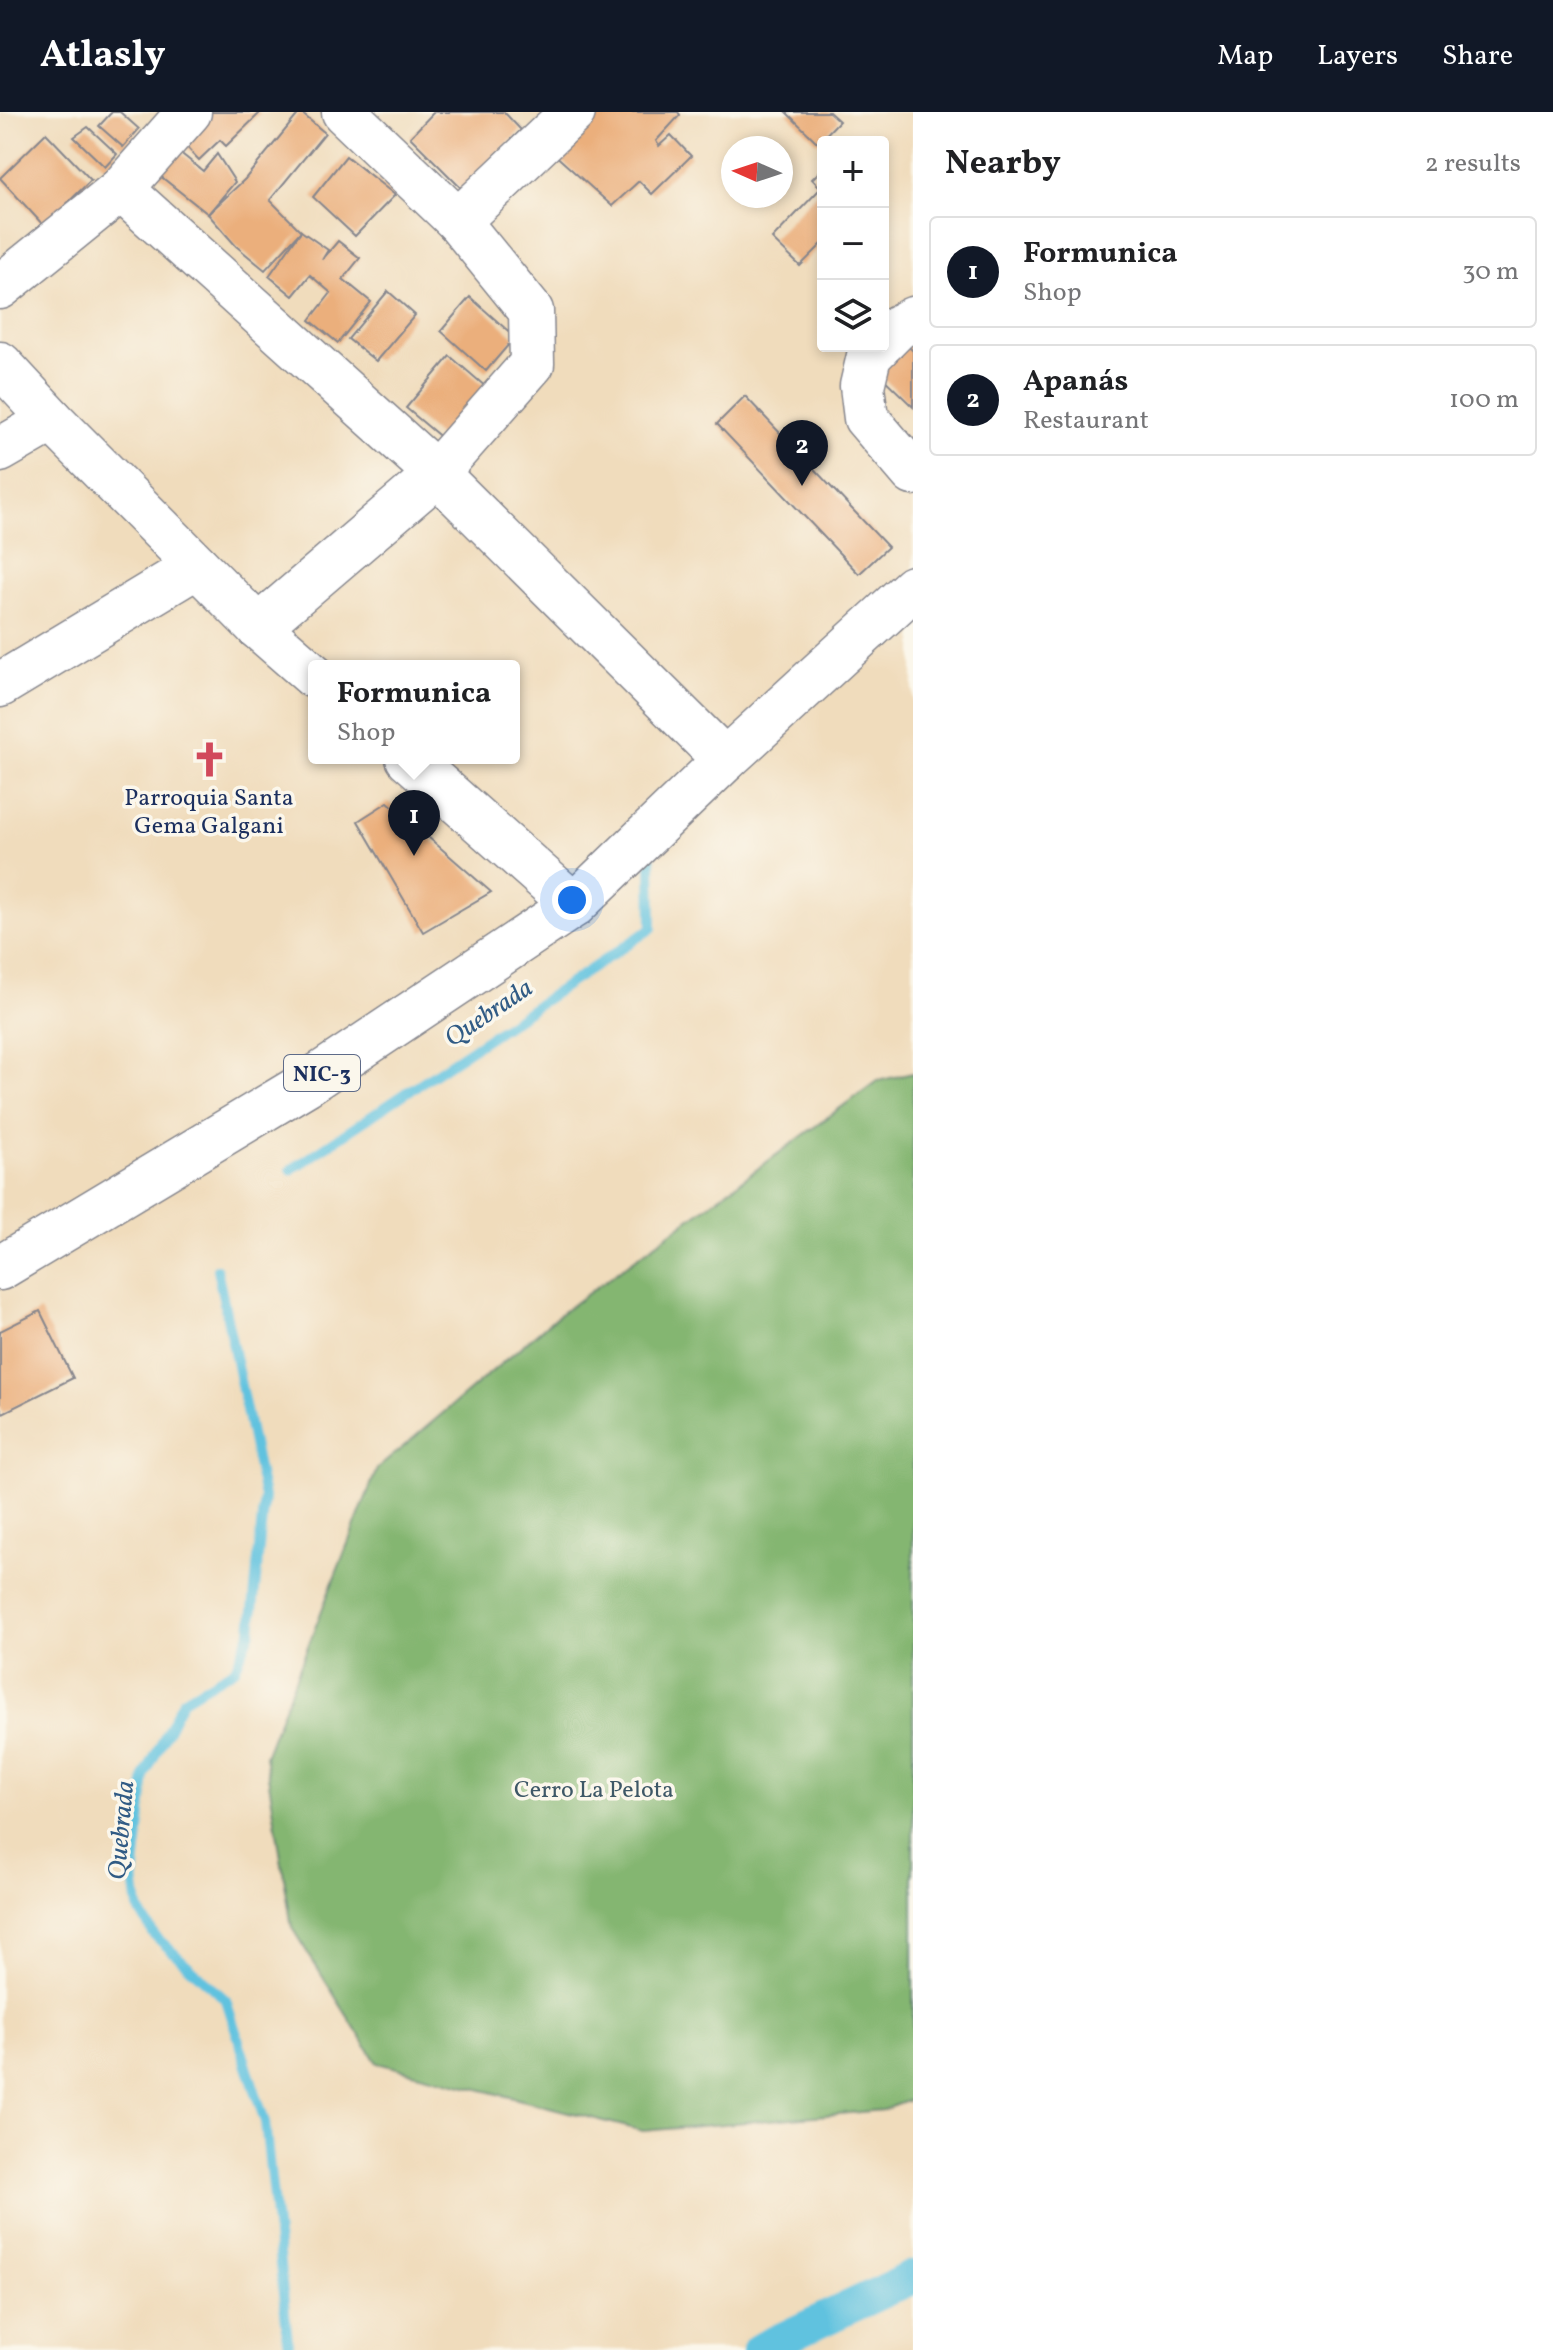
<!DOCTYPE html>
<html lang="en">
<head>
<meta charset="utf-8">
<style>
  :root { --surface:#fff; --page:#f6f6f6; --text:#202124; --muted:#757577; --line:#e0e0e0; --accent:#111827 }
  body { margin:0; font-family:Vollkorn,serif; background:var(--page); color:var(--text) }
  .controls { position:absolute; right:24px; top:24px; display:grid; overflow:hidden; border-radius:8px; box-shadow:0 4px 12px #0003 }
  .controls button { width:72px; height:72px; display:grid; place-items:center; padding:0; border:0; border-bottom:2px solid var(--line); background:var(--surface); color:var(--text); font:40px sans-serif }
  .compass { position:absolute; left:721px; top:24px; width:72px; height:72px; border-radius:50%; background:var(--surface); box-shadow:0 4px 12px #0003; rotate:273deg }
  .you { position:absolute; left:572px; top:788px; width:28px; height:28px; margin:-20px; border:6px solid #fff; border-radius:50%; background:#1a73e8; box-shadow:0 0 0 12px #1a73e833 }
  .badge { display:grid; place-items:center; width:52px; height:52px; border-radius:50%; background:var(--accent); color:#fff; font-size:26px; font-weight:700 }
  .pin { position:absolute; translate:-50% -66px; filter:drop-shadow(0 2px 4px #0008) }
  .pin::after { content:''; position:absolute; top:42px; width:28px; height:24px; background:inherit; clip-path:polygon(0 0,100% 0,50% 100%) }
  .popup { position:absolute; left:308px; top:548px; width:212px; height:104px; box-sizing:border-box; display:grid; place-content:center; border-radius:8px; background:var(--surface); filter:drop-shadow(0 2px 6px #0005); font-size:26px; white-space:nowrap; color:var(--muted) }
  .popup b { font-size:30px; color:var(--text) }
  .popup::after { content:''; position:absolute; left:50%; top:100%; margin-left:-16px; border:16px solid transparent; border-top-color:var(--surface) }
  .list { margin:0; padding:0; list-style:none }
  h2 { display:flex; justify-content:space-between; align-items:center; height:104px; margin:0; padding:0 32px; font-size:34px }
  h2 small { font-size:26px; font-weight:400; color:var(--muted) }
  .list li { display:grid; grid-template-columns:52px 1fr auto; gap:24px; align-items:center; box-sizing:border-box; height:112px; margin:0 16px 16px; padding:0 16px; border:2px solid var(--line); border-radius:8px }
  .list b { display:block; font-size:30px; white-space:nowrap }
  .list p { margin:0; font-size:26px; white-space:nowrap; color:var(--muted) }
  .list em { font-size:26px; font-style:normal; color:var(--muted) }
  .icon { flex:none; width:44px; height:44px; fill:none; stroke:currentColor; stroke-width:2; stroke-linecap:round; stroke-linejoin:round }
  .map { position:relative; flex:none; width:913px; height:2238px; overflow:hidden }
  header { display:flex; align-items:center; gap:48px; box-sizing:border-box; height:112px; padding:0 40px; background:var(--accent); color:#fff }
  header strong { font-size:38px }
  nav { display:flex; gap:44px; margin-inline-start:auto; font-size:28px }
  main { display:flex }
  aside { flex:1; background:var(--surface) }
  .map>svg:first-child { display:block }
  .forest { fill:#84b671; stroke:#507268; stroke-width:2 }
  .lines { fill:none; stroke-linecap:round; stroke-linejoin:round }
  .stream { stroke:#61c2df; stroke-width:10 }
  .canal { stroke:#61c2df; stroke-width:34 }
  .building { fill:#ebaf7b }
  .minor-casing { stroke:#86868d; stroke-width:47 }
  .major-casing { stroke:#86868d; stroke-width:47 }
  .minor { stroke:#fff; stroke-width:44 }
  .major { stroke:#fff; stroke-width:44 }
  .labels { text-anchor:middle; stroke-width:7; stroke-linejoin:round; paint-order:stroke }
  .shield { fill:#fbf7ec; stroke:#5e6b89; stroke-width:2 }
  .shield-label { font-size:22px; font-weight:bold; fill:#1b2f5e }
  .poi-label { font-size:24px; fill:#1b2f5e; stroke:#fbf7ec }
  .park-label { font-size:24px; fill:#3e5867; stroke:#fbf7ec }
  .water-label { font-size:26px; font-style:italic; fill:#305b85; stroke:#fbf7ec }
</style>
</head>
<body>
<header>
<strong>Atlasly</strong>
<nav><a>Map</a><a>Layers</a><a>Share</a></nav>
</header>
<main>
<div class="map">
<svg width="913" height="2238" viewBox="0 0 913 2238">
  <rect width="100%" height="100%" fill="#fbf7ec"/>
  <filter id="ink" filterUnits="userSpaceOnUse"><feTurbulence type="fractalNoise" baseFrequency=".0125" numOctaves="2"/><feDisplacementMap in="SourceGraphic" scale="16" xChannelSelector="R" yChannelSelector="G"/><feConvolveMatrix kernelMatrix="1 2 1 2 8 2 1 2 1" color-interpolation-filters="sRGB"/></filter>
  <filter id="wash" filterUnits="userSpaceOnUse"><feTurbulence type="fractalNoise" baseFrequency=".006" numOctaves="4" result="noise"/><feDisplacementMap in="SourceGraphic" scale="32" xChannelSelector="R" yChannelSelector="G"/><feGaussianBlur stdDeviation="1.8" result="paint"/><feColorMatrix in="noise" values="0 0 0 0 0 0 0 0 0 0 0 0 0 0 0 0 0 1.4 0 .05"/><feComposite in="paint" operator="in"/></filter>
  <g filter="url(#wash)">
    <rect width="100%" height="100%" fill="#f0dcbc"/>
    <polygon class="forest" points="913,961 913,1987 883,1998 643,2019 377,1951 292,1816 265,1644 377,1357 556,1205 877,969"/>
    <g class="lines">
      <g class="stream">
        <polyline points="291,1058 652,816 651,748"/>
        <polyline points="217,1157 264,1385 251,1519 235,1557 183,1588 145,1663 134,1766 138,1796 154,1823 226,1888 265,2010 289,2238"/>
      </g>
      <polyline class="canal" points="759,2238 913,2165"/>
    </g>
    <g id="blocks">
      <g class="building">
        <polygon points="112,0 120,0 139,17 123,35 99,14"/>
        <polygon points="210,0 261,0 226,34 220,28 199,48 181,29"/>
        <polygon points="300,0 325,21 270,88 301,119 265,158 236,134 208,102 245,67"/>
        <polygon points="434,0 504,0 521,18 462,77 410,25"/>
        <polygon points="595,0 678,0 680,3 656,29 659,34 671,23 691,44 652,82 639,69 612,94 553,41"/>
        <polygon points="786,0 829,0 839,9 818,31"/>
        <polygon points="88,15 117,42 105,55 74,25"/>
        <polygon points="46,21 91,68 44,114 0,66"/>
        <polygon points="178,39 203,59 217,42 235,70 208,102 159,63"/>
        <polygon points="346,44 395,83 355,124 313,85"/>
        <polygon points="823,56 823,131 800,154 772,127 821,76 812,67"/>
        <polygon points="301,119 328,138 322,148 338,129 360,146 343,167 371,190 338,231 310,208 331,181 310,163 293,184 269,164"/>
        <polygon points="388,179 415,203 376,249 348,227"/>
        <polygon points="470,185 515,225 486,259 441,219"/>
        <polygon points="905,231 913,239 913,295 877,260"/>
        <polygon points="450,244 486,275 443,327 406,296"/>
        <polygon points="745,284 888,435 859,462 717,312"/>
        <polygon points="388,690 491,780 423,820 358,709"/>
        <polygon points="40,1199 73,1266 3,1301 0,1295 0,1219"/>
      </g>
    </g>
  </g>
  <g filter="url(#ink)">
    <use href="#blocks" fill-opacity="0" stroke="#86868d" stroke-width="2"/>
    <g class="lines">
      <defs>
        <g id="minor">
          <polyline points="344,0 458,109 531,199 532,252 436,361"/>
          <polyline points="121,77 436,361 725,648"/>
          <polyline points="458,109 573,0"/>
          <polyline points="0,175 121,77 189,0"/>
          <polyline points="883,230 898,215 913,207"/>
          <polyline points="879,234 869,244 862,274 866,306 913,361"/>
          <polyline points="0,252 52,308 258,515 314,564"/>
          <polyline points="0,338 52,308"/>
          <polyline points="258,515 437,362"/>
          <polyline points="0,573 197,454"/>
          <polyline points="408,646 574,793"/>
        </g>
        <polyline id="major" points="0,1156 306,972 574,793 725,648 913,476"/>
      </defs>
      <use href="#minor" class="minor-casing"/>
      <use href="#major" class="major-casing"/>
      <use href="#minor" class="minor"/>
      <use href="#major" class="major"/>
    </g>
  </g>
  <defs>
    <symbol id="church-bare" viewBox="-9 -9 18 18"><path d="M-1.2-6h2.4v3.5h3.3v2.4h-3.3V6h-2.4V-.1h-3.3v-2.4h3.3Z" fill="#d1495b" stroke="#fbf7ec" stroke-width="2.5" paint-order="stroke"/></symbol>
  </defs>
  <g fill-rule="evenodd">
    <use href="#church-bare" x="184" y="622" width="51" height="51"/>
  </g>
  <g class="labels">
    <rect class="shield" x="284" y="943" width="76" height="36" rx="6"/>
    <g class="shield-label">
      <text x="322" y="969">NIC-3</text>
    </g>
    <g class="poi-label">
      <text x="209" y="693">Parroquia Santa<tspan x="209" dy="28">Gema Galgani</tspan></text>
    </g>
    <g class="park-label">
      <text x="594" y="1685">Cerro La Pelota</text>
    </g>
    <g class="water-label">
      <text transform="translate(488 900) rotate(-34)" y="9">Quebrada</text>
      <text transform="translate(120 1718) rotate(-85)" y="9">Quebrada</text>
    </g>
  </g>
</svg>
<div class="controls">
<button>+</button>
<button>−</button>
<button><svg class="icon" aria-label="layers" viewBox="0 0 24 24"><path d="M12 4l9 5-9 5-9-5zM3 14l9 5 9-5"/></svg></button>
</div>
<svg class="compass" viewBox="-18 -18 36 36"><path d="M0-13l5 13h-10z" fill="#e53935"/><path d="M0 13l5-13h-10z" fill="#757577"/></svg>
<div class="you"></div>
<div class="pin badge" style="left:414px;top:744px">1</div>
<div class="popup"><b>Formunica</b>Shop</div>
<div class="pin badge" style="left:802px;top:374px">2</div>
</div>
<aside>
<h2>Nearby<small>2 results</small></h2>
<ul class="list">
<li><span class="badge">1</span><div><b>Formunica</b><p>Shop</p></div><em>30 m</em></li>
<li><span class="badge">2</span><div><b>Apanás</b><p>Restaurant</p></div><em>100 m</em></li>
</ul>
</aside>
</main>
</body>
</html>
